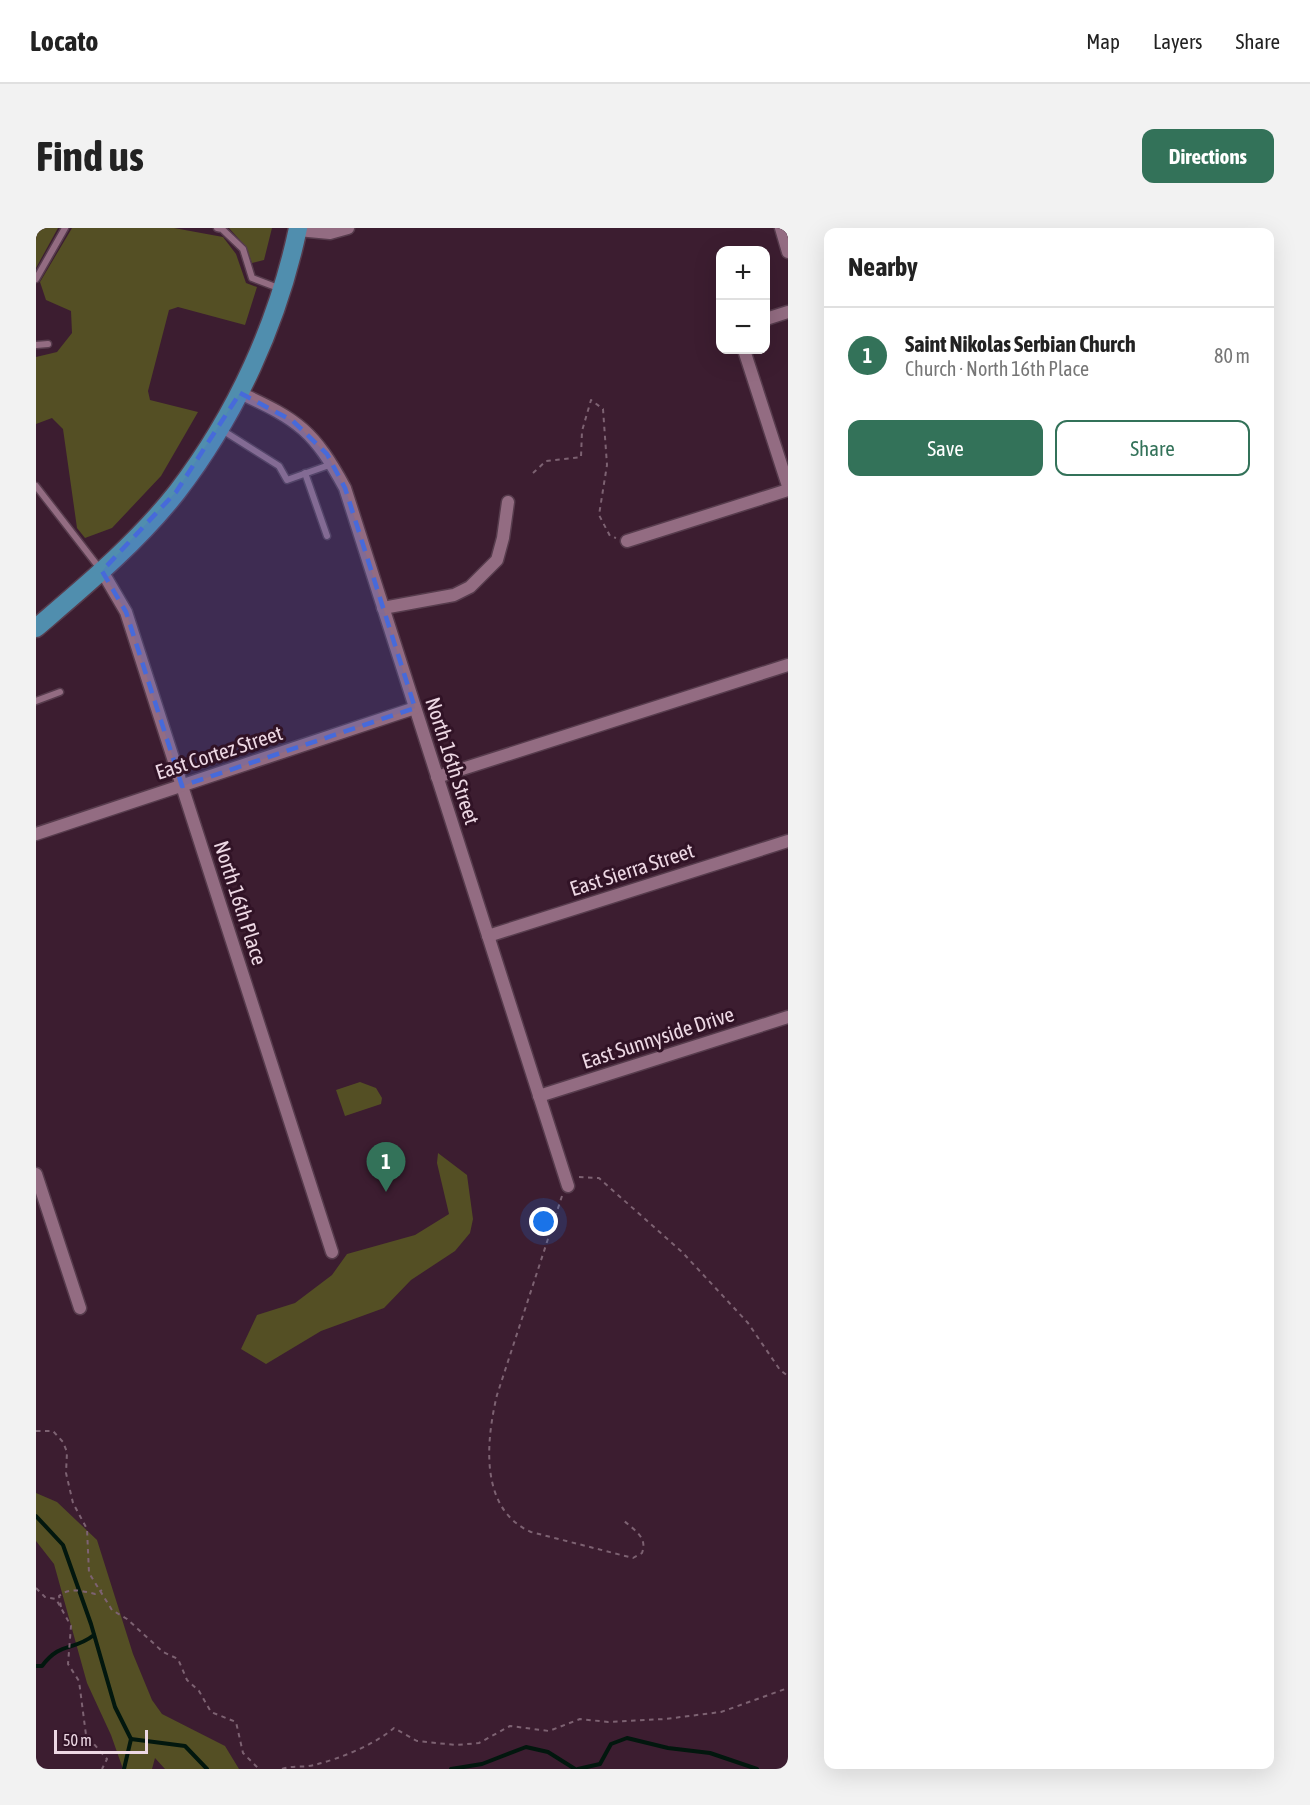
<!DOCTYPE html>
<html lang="en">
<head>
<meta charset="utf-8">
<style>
  :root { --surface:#fff; --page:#f2f2f2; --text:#222; --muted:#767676; --line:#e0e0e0; --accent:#337259 }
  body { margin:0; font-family:"Asap Condensed",sans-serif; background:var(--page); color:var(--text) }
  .controls { position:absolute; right:18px; top:18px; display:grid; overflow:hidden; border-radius:12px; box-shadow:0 6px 24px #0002 }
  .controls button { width:54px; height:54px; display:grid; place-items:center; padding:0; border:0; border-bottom:2px solid var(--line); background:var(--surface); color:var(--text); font:30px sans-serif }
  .scale { position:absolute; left:18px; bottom:15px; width:94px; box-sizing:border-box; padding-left:6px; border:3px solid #edd8e4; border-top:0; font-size:16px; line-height:21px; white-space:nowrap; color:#edd8e4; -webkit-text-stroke:4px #311326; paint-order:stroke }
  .you { position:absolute; left:508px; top:994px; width:21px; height:21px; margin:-15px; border:4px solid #fff; border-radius:50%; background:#1a73e8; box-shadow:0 0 0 9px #1a73e833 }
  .badge { display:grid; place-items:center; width:39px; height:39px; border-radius:50%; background:var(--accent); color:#fff; font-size:20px; font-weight:700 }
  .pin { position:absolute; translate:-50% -50px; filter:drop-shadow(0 2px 3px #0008) }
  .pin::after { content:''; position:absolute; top:32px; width:21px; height:18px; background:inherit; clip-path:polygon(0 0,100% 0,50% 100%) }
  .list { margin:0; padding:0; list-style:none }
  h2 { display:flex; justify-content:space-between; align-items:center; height:78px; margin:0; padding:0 24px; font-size:26px }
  h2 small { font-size:20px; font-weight:400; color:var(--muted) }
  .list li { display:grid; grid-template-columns:39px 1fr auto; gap:18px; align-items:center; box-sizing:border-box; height:96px; padding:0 24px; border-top:2px solid var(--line) }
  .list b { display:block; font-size:22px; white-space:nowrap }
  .list p { margin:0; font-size:20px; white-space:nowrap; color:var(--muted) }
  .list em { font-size:20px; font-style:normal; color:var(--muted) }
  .actions { display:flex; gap:12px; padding:18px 24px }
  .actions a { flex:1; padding:14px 0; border:2px solid var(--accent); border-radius:12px; text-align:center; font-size:21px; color:var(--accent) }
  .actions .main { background:var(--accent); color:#fff }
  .map { position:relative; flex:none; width:752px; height:1541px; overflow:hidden; border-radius:12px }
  header { display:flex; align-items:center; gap:36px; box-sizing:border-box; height:84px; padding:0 30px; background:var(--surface); border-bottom:2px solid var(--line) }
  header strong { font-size:28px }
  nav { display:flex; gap:33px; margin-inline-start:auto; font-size:21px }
  .intro { display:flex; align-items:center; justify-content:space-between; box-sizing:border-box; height:144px; padding:0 36px }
  h1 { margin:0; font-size:42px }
  .button { padding:15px 27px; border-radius:12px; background:var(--accent); color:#fff; font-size:21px; font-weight:700 }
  main { display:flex; gap:36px; padding:0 36px }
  aside { flex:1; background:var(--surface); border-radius:12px; box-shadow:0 6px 24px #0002 }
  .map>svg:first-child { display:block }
  .green { fill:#544f24 }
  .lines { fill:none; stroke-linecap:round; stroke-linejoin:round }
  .stream { stroke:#02170e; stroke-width:4 }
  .lane-casing { stroke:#573c4d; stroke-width:9 }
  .street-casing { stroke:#573c4d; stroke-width:15 }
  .primary-casing { stroke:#573c4d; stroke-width:21 }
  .path { stroke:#7d6272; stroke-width:2; stroke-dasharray:4.5 4.5; stroke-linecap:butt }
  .lane { stroke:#936c82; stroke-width:6 }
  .street { stroke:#936c82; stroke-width:12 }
  .primary { stroke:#508eae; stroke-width:18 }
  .marked { fill:#476ada; fill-opacity:0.2; stroke:#476ada; stroke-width:4.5; stroke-dasharray:12 8; stroke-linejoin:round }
  .labels { text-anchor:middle; stroke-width:6; stroke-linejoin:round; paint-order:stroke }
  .street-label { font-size:21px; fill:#edd8e4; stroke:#311326 }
</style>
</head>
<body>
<header>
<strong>Locato</strong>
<nav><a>Map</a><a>Layers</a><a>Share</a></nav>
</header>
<div class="intro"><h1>Find us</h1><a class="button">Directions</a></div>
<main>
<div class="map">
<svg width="752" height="1541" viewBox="0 0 752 1541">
  <rect width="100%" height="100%" fill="#3c1d30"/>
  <g class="green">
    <polygon points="0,0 22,0 0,40"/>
    <polygon points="36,0 138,0 187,9 200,26 210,55 221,59 209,97 142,79 133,82 112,163 114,172 162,184 125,248 76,300 49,310 41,300 27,201 16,190 0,196 0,129 21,124 36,105 35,83 10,72 4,54"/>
    <polygon points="193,0 236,0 228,32 216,35 210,19"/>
    <polygon points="324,854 340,860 346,870 345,876 309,888 300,862"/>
    <polygon points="402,925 431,947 437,991 434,1005 419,1023 375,1052 348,1080 285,1103 230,1136 205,1121 221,1087 259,1075 296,1047 311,1026 379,1007 413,986 401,935"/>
    <polygon points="0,1265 21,1274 61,1312 97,1426 116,1472 126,1486 189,1518 203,1541 129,1541 119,1530 116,1541 87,1541 75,1507 51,1455 18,1336 0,1313"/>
  </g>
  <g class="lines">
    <g class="stream">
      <polyline points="0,1288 27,1317 55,1396 79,1479 95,1511 149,1518 171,1541"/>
      <path d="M0,1438H6C25,1413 36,1424 58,1407"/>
      <polyline points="88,1541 95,1511"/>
      <polyline points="415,1541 446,1536 490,1519 512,1524 539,1541"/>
      <polyline points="542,1541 564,1536 575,1516 591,1510 632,1520 674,1525 721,1541"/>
    </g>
    <defs>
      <g id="lane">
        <polyline points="181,0 186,1 207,21 216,50 245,61"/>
        <polyline points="0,51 29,0"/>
        <polyline points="0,117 12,116"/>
        <polyline points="186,202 243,238 251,252 296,236"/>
        <polyline points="269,245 291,308"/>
        <polyline points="0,258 65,342"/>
        <polyline points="0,473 24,464"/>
      </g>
      <g id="street">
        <polyline points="745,0 752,24"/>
        <polyline points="262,2 294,5 312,0"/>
        <polyline points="730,91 752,84"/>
        <polyline points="708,122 752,258"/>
        <path d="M204,165C263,192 278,203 309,260L532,958"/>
        <polyline points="591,313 752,262"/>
        <polyline points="66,343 90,384 296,1024"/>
        <polyline points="347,380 418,367 434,359 461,332 467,310 472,274"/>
        <polyline points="401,549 752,437"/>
        <polyline points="0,606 379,480"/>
        <polyline points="452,708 752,613"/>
        <polyline points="503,868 752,789"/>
        <polyline points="0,946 44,1080"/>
      </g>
      <path id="primary" d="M0,400C49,358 101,315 141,264C200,187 242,95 262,0"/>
    </defs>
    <use href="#lane" class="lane-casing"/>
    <use href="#street" class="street-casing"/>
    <use href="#primary" class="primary-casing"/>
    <g class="path">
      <polyline points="497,245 510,233 545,229 546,203 555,172 567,181 571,237 563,287 574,308 580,310"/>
      <polyline points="543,949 563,950 647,1025 712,1095 744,1142 752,1148"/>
      <path d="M526,968L461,1167C450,1213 443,1281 495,1304L597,1330L606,1325C612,1309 598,1302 587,1292"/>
      <polyline points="0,1203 17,1203 27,1214 31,1224 30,1245 37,1275 51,1301 53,1345 76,1382 91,1391 127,1424 142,1431 151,1452 163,1463 175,1484 200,1494 207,1525 223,1541"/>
      <polyline points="0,1360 9,1369 20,1371 35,1398 32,1436 43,1453 50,1507 71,1531 66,1541"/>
      <path d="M25,1379L23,1368C34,1359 47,1363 59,1366L66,1362"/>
      <path d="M246,1541C257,1537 267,1540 278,1537C303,1531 338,1517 358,1500L381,1513L420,1517L443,1515L474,1498L513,1503L544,1491L572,1494L629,1491L685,1484L752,1460"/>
    </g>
    <use href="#lane" class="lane"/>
    <use href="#street" class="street"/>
    <use href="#primary" class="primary"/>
  </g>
  <path class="marked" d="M204,165L257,193L291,226L309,260L379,480L146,558L90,384L66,343L140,264Z"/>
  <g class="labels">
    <g class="street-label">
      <text transform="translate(183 525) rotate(-18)" y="7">East Cortez Street</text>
      <text transform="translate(416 533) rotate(72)" y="7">North 16th Street</text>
      <text transform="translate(596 642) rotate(-18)" y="7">East Sierra Street</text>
      <text transform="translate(204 675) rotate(72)" y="7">North 16th Place</text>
      <text transform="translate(622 810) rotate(-18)" y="7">East Sunnyside Drive</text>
    </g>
  </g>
</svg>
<div class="controls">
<button>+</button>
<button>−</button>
</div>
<div class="scale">50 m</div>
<div class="you"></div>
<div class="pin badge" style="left:350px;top:964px">1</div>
</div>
<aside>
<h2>Nearby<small></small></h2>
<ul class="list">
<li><span class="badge">1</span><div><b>Saint Nikolas Serbian Church</b><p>Church · North 16th Place</p></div><em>80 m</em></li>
</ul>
<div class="actions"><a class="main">Save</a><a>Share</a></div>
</aside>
</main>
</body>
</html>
